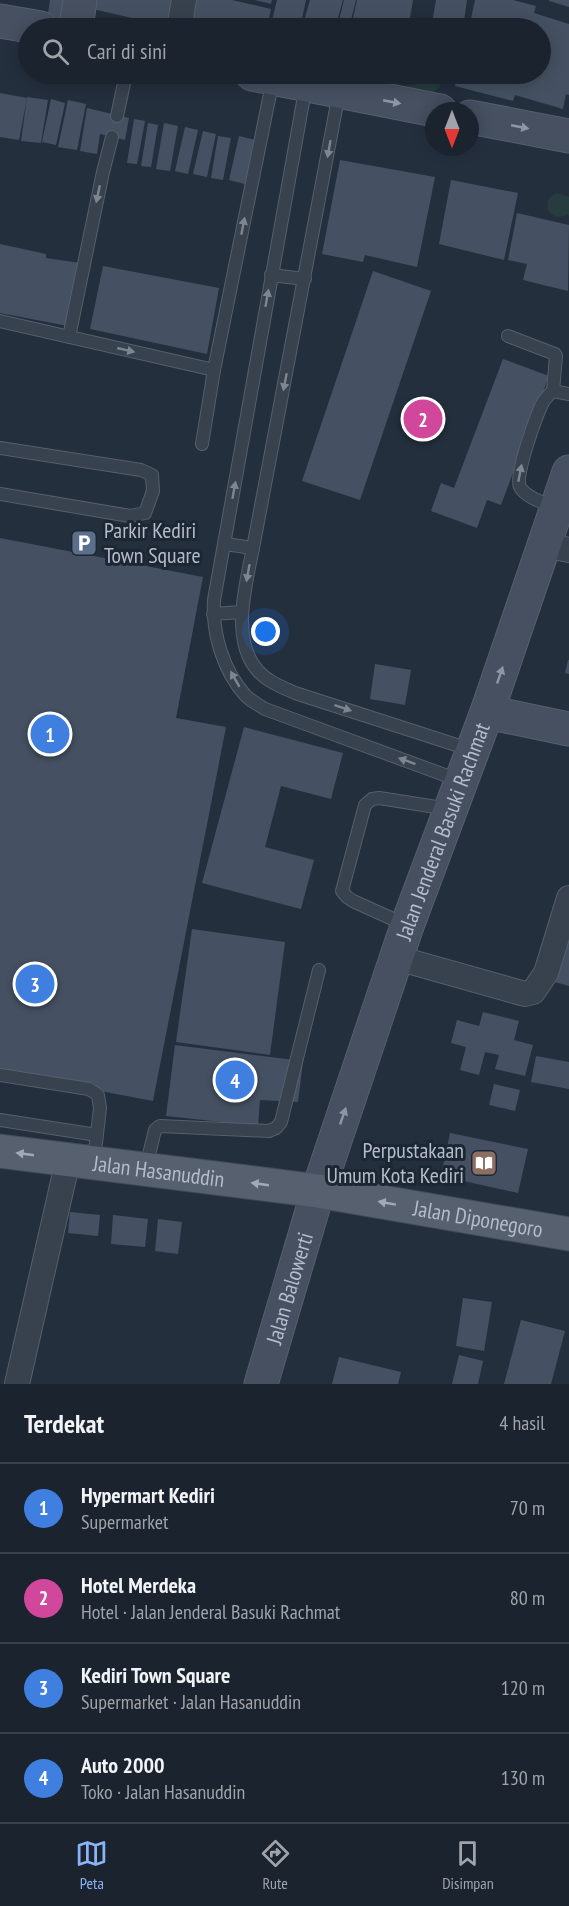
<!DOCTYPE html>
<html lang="id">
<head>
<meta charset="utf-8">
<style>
  :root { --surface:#1b232e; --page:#282f3a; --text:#f1f3f6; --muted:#a0a4aa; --line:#39404a; --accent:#8ab4f8 }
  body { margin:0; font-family:"PT Sans Narrow",sans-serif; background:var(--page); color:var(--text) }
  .compass { position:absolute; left:425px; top:102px; width:54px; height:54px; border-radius:50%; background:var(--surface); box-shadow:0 3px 15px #0003; rotate:180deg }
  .you { position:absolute; left:266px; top:632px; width:21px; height:21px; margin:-15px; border:4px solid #fff; border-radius:50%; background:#1a73e8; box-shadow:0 0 0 9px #1a73e833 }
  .badge { display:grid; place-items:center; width:39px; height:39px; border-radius:50%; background:var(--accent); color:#fff; font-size:20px; font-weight:700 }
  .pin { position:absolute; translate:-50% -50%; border:3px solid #fff; box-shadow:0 2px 6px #0006 }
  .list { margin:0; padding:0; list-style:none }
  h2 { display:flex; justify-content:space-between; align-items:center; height:78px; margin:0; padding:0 24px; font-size:26px }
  h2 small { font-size:20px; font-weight:400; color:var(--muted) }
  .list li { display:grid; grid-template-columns:39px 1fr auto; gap:18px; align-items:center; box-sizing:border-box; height:90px; padding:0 24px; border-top:2px solid var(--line) }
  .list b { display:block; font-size:22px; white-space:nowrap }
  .list p { margin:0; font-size:20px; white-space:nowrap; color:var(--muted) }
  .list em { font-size:20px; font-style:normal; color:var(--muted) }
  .icon { flex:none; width:33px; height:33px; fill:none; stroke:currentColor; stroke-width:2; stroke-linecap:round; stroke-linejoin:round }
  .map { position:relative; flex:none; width:569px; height:1384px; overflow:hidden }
  .search { position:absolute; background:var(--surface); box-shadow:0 3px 15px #0003; left:18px; right:18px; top:18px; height:66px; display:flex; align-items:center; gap:15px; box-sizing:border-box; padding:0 21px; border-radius:33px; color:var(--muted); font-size:22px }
  .sheet { height:438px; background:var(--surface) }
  nav { display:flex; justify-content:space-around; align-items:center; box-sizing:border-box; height:84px; border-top:2px solid var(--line); background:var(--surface); font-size:16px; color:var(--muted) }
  nav a { display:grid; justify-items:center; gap:3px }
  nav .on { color:var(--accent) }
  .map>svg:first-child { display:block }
  .green { fill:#263c3f }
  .building { fill:#455162 }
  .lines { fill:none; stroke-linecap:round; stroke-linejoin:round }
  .lane-casing { stroke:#565f6c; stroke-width:14 }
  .street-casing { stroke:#565f6c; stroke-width:26 }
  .secondary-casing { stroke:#565f6c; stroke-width:35 }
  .primary-casing { stroke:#414a57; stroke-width:35 }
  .lane { stroke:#38414e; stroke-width:12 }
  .street { stroke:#38414e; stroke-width:24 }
  .secondary { stroke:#465061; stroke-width:33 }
  .primary { stroke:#56606e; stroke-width:33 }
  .oneway { fill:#8e96a5 }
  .oneway2 { fill:#7c8592 }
  .oneway3 { fill:#a1aab7 }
  .labels { text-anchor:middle; stroke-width:6; stroke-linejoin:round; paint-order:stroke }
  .poi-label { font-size:22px; fill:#b4bcc9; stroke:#1d2633; text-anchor:start }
  .street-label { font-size:22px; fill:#b4bcc9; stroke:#1d2633 }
</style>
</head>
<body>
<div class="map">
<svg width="569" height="1384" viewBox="0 0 569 1384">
  <rect width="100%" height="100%" fill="#242f3e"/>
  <g class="green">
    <polygon points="419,74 439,74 440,87 432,93 405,89 408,86 417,84"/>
    <path d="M557,193L569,197V217L568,214C560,219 552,217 548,210C546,201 549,196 557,193Z"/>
  </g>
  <g class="building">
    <polygon points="50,0 64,0 60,21 47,20"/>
    <polygon points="90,0 173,0 167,26 88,8"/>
    <polygon points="196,0 232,0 271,9 267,28 189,28"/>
    <polygon points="255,0 272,0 271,4"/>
    <polygon points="277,0 306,0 300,28 270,28"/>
    <polygon points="310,0 343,0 335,28 302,28"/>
    <polygon points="344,0 356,0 349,28 337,28"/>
    <polygon points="357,0 413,0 409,24 427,26 427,28 351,28"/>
    <polygon points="436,0 467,0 463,28 431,28"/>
    <polygon points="475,0 513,0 536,6 534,13 569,24 569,95 566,94 563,109 515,95 513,101 455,86 458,74 540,74 540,28 469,28"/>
    <polygon points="549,0 569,0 569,7 549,1"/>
    <polygon points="0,93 27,98 19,140 0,137"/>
    <polygon points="27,97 48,100 41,143 21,141"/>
    <polygon points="51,99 65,103 56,145 42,142"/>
    <polygon points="68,100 86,104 77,150 58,147"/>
    <polygon points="87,108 129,118 125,140 100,134 97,154 80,151"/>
    <polygon points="134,119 145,121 137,164 127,163"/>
    <polygon points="148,123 158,125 151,167 141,166"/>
    <polygon points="164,123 178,126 170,171 156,169"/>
    <polygon points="185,127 198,130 188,174 175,171"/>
    <polygon points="203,131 216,134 207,177 193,174"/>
    <polygon points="218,136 231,138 223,180 211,178"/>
    <polygon points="239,136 255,140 245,184 229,180"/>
    <polygon points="340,160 435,177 417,267 365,255 363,262 322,254"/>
    <polygon points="451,180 518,193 504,260 439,244"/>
    <polygon points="517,213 569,225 568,291 523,280 527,264 508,260"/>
    <polygon points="0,244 46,254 46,258 80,263 68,326 0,313"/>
    <polygon points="103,266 219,288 207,354 90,329"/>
    <polygon points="373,271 431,291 360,500 302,481"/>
    <polygon points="503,359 549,376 501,505 487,500 477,528 431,511 441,483 454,488"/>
    <polygon points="0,538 203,577 176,718 226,727 153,1101 0,1072"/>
    <polygon points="568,660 569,660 569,674 565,673"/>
    <polygon points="375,664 411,670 405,705 370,699"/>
    <polygon points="244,727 343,753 331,799 281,786 265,847 314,860 301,909 202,883"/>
    <polygon points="192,929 285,942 270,1055 176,1042"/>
    <polygon points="569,932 569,986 551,981"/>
    <polygon points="483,1012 519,1021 514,1040 533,1045 525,1076 495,1069 499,1055 485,1052 479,1075 460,1070 466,1047 451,1043 457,1020 479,1026"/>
    <polygon points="175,1045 303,1061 298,1102 260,1100 258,1126 166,1116"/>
    <polygon points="536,1056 569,1062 569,1089 531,1082"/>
    <polygon points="494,1084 520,1090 515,1111 489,1105"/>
    <polygon points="450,1133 528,1149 518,1193 441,1176"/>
    <polygon points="70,1212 100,1215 98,1236 68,1233"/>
    <polygon points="113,1215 148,1219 145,1247 111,1244"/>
    <polygon points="158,1219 182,1222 178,1254 155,1251"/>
    <polygon points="463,1298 492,1302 484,1351 456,1346"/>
    <polygon points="521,1320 565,1331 551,1384 504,1384"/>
    <polygon points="459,1355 483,1361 478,1384 452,1384"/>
    <polygon points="339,1357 401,1372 398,1384 332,1384"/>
  </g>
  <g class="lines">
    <defs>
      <g id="lane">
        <path d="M306,85L214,600C212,633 223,671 246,696C251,701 259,705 265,709L461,781"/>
        <path d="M339,93L253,548C246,584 230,640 258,671C268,682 282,687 295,693L472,750"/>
        <polyline points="117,116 126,74"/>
        <polyline points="271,275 305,279"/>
        <polyline points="0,321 214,370 273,79"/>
        <polyline points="508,336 555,354 556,356 553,391"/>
        <polyline points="69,337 103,172 112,137"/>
        <polyline points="202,444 214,370"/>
        <polyline points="0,448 141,470 152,475 153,491 145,513 130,516 0,494"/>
        <path d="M556,508C545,503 526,498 520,487C514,476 537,414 543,402C546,398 549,394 553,391L569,394"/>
        <polyline points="225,544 253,548"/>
        <polyline points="213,614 241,612"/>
        <polyline points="406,925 353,901 347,897 342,891 365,805 372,799 379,798 449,809"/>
        <polyline points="0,1075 89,1089 98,1095 100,1108 94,1160"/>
        <polyline points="0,1120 97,1135"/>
        <polyline points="146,1167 155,1130 160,1126 269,1131 276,1128 281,1122 319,970"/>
      </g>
      <g id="street">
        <polyline points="179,28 184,0"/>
        <polyline points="545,545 569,550"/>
        <polyline points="397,958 525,994 533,992 546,973 569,898"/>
        <polyline points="17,1384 68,1160"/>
      </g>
      <g id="secondary">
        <polyline points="0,21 41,28"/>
        <polyline points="76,28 80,0"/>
        <polyline points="252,74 440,111"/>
        <polyline points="470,117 569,136"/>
        <polyline points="487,712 569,729"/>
        <path id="s1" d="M261,1384L318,1191L407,926L487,712L569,472"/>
      </g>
      <g id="primary">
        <path id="s2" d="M0,1151L318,1191L569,1234"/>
      </g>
    </defs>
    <use href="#lane" class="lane-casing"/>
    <use href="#street" class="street-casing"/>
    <use href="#secondary" class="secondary-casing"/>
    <use href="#primary" class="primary-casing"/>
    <use href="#lane" class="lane"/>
    <use href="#street" class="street"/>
    <use href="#secondary" class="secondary"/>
    <use href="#primary" class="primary"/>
  </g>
  <defs><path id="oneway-solid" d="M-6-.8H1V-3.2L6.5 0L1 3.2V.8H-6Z" transform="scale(1.5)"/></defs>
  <g class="oneway">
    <use href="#oneway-solid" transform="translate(392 102) rotate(11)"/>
    <use href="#oneway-solid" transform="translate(520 127) rotate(11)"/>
    <use href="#oneway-solid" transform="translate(500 675) rotate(-71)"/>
    <use href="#oneway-solid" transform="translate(343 1116) rotate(-71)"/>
  </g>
  <g class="oneway2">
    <use href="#oneway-solid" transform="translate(329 149) rotate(100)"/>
    <use href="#oneway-solid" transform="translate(98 194) rotate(102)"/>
    <use href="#oneway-solid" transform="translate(243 226) rotate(-79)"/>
    <use href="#oneway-solid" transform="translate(267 298) rotate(-80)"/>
    <use href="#oneway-solid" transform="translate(126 350) rotate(13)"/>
    <use href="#oneway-solid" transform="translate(285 382) rotate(101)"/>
    <use href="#oneway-solid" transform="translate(520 473) rotate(-79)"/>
    <use href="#oneway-solid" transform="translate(234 490) rotate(-80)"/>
    <use href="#oneway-solid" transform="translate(248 573) rotate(100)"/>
    <use href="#oneway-solid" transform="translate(235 679) rotate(-120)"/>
    <use href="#oneway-solid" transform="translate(343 708) rotate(18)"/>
    <use href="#oneway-solid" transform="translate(407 761) rotate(-160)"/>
  </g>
  <g class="oneway3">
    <use href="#oneway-solid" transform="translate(25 1154) rotate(-172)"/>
    <use href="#oneway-solid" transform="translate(260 1184) rotate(-172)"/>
    <use href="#oneway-solid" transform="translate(387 1203) rotate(-170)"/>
  </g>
  <defs>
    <symbol id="parking-square" viewBox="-11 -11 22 22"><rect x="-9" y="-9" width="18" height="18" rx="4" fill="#5c6f8a" stroke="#1d2633"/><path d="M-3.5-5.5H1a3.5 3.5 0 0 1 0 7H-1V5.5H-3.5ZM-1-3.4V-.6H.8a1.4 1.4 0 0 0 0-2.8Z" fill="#fff"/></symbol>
    <symbol id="library-square" viewBox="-11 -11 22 22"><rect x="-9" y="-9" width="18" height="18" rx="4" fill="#8d6e63" stroke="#1d2633"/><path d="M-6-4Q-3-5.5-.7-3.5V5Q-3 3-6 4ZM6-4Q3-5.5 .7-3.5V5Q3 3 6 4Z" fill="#fff"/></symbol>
  </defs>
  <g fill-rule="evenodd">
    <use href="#parking-square" x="69" y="528" width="30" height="30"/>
    <use href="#library-square" x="469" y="1148" width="30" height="30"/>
  </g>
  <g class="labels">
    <g class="poi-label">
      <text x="104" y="538">Parkir Kediri<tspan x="104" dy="25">Town Square</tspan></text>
      <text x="464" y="1158" text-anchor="end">Perpustakaan<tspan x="464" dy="25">Umum Kota Kediri</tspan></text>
    </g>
    <g class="street-label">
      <text dy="8" stroke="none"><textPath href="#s1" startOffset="582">Jalan Jenderal Basuki Rachmat</textPath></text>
      <text dy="8" stroke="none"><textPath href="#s2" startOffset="160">Jalan Hasanuddin</textPath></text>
      <text dy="8" stroke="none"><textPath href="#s2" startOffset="483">Jalan Diponegoro</textPath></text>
      <text dy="8" stroke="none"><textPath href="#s1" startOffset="100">Jalan Balowerti</textPath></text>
    </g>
  </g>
</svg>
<svg class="compass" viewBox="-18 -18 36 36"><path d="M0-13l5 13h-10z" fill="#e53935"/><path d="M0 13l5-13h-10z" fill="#a0a4aa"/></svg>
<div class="you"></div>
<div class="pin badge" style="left:50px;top:734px;background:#3f7fe0">1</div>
<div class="pin badge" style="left:423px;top:419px;background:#d1479c">2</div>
<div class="pin badge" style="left:35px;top:984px;background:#3f7fe0">3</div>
<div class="pin badge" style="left:235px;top:1080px;background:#3f7fe0">4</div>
<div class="search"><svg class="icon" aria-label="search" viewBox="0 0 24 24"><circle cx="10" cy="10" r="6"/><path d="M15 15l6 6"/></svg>Cari di sini</div>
</div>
<section class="sheet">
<h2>Terdekat<small>4 hasil</small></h2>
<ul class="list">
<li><span class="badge" style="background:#3f7fe0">1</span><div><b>Hypermart Kediri</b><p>Supermarket</p></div><em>70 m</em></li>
<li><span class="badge" style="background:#d1479c">2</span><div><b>Hotel Merdeka</b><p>Hotel · Jalan Jenderal Basuki Rachmat</p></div><em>80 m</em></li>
<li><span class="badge" style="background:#3f7fe0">3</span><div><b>Kediri Town Square</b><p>Supermarket · Jalan Hasanuddin</p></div><em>120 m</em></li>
<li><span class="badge" style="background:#3f7fe0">4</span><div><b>Auto 2000</b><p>Toko · Jalan Hasanuddin</p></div><em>130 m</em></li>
</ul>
</section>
<nav>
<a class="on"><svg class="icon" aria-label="map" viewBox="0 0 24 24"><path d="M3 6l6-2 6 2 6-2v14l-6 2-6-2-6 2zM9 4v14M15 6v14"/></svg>Peta</a>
<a><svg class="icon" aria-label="directions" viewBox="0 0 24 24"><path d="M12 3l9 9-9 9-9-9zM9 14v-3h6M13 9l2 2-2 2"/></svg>Rute</a>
<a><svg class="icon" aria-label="saved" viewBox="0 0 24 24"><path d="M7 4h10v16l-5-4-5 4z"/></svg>Disimpan</a>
</nav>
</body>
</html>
